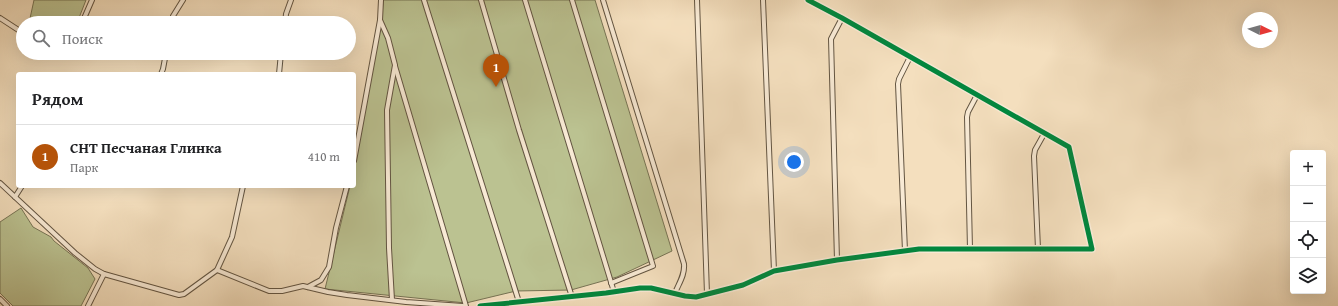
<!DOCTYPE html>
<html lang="ru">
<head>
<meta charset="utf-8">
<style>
  :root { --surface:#fff; --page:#f6f6f6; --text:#202124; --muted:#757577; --line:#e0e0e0; --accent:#b45309 }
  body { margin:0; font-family:"Gentium Book Plus",serif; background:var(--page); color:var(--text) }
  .controls { position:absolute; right:12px; bottom:12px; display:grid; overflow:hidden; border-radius:4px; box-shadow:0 4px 16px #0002 }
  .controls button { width:36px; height:36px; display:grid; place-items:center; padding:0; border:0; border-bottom:1px solid var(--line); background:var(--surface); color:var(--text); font:20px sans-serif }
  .compass { position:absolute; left:1242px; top:12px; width:36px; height:36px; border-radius:50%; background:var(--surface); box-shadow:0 4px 16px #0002; rotate:95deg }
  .you { position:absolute; left:794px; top:162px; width:14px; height:14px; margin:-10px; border:3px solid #fff; border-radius:50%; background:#1a73e8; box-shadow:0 0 0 6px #1a73e833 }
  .badge { display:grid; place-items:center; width:26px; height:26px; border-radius:50%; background:var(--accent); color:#fff; font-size:13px; font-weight:700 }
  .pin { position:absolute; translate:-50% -33px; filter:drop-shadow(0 1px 2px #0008) }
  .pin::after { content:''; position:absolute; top:21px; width:14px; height:12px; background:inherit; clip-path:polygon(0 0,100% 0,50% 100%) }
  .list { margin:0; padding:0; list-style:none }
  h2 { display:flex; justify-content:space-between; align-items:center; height:52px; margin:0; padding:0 16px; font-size:17px }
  h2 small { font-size:13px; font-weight:400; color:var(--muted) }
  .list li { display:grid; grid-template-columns:26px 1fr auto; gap:12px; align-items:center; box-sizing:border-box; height:64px; padding:0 16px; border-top:1px solid var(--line) }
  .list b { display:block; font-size:15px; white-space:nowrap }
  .list p { margin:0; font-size:13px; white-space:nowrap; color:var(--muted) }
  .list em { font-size:13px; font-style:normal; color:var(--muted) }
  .icon { flex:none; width:22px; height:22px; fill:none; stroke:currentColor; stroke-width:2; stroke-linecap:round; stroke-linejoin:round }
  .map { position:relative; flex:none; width:1338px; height:306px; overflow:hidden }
  .search { position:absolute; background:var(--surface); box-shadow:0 4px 16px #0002; left:16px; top:16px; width:340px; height:44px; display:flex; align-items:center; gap:10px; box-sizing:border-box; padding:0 14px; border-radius:22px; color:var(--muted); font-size:15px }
  .panel { position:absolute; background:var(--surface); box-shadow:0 4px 16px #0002; left:16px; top:72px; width:340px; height:116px; border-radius:4px }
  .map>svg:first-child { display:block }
  .green { fill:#bbc291; stroke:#777455 }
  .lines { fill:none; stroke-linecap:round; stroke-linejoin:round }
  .minor-casing { stroke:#635542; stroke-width:6 }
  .minor { stroke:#f8ead5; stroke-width:4 }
  .cycleway-casing { stroke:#f8ead5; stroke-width:8 }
  .cycleway { stroke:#00873e; stroke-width:5 }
</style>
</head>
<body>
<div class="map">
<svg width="1338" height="306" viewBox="0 0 1338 306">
  <rect width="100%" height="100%" fill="#f4dfbe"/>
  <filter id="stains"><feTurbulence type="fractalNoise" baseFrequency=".005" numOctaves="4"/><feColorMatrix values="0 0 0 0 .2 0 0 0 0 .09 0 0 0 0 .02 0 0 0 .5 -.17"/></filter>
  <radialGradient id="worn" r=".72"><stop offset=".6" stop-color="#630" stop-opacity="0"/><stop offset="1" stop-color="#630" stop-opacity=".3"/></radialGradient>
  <g class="green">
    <polygon points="34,0 86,0 77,23 29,23"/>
    <polygon points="383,0 595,0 672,251 617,277 571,290 516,291 466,303 325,289 350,186 354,186 354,169 382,19"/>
    <polygon points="21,208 33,227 51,237 54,241 88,268 95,279 81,306 13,306 0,293 0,222"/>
  </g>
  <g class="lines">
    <defs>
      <g id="minor">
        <polyline points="381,0 380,20 388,38 395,65 387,110 389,248 392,300"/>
        <polyline points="424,0 519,302"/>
        <polyline points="481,0 519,130 572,297"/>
        <polyline points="525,0 614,292"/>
        <polyline points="572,0 653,266 611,283"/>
        <path d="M603,0L684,264C685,275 679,283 675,293"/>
        <polyline points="697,0 707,294"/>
        <polyline points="763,0 774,271"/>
        <polyline points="0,18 23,33"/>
        <polyline points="82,23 92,0"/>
        <polyline points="172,23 173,16 183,0"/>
        <polyline points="285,23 286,14 291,0"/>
        <polyline points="395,66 466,306"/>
        <polyline points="161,74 163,69 166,53"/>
        <polyline points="279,74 281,53"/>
        <polyline points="354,161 380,20"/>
        <polyline points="0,183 75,253 95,269 104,274 179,295 184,294 217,270 232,237 243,186"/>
        <polyline points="15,197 22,186"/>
        <polyline points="970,249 967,117 968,112 977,95"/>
        <polyline points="1038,249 1034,156 1035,150 1044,134"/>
        <polyline points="905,251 898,84 899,79 910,57"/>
        <polyline points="837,260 831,39 842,18"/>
        <polyline points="217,270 269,291 282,291 303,286 328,292 347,295 406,302 463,306"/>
        <polyline points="308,287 321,280 329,267 336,228 347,186"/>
        <polyline points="0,299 7,306"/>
        <polyline points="88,306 104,274"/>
        <polyline points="480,306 606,293 640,288 651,288 685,296 696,297 743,285 774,271 837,260 919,249 1092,249 1069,147 842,18 808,0"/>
      </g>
    </defs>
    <use href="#minor" class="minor-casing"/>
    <use href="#minor" class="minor"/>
    <defs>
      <polyline id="cycleway" points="480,306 606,293 640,288 651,288 685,296 696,297 743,285 774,271 837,260 919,249 1092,249 1069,147 842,18 808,0"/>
    </defs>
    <use href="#cycleway" class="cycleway-casing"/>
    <use href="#cycleway" class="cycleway"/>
  </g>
  <rect width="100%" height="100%" filter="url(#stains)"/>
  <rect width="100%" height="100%" fill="url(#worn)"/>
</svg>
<div class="controls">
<button>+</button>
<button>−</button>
<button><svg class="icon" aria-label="locate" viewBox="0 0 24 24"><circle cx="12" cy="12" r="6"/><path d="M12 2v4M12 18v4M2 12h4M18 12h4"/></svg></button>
<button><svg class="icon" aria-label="layers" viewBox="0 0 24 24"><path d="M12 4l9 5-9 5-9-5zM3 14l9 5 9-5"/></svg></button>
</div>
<svg class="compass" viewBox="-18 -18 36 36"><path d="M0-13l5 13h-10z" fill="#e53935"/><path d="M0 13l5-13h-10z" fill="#757577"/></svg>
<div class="you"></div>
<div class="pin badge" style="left:496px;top:87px">1</div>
<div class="search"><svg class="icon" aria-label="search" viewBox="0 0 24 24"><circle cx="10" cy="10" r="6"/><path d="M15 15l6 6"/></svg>Поиск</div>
<section class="panel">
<h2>Рядом<small></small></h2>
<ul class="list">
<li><span class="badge">1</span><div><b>СНТ Песчаная Глинка</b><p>Парк</p></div><em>410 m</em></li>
</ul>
</section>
</div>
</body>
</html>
